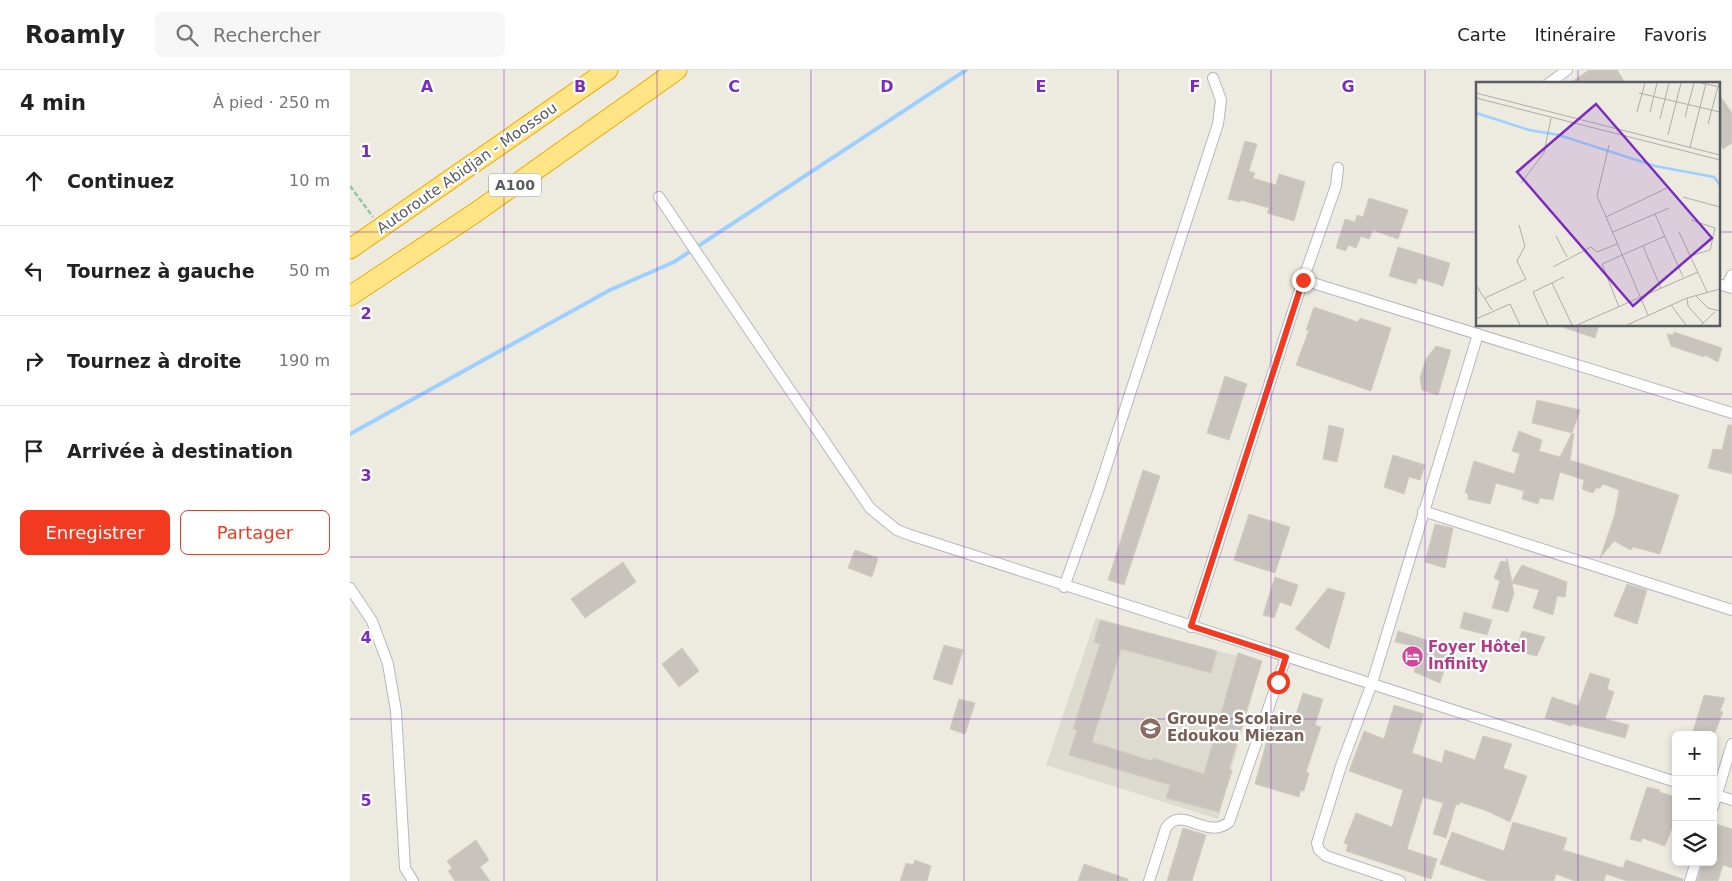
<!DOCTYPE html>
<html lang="fr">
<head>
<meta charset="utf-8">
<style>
  :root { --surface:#fff; --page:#f6f6f6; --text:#222; --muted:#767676; --line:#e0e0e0; --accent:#f23a20 }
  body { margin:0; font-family:"DejaVu Sans",sans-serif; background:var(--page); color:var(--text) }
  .controls { position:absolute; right:15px; bottom:15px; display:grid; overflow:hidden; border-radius:8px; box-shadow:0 2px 8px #0003 }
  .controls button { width:45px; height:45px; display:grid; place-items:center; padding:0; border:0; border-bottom:1px solid var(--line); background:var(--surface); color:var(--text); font:25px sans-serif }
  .stop { position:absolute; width:15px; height:15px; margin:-11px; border:4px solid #f23a20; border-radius:50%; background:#fff }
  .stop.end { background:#f23a20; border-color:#fff; box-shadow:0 1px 5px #0008 }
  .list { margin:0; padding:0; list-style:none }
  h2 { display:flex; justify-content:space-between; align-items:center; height:65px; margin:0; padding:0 20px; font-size:21px }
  h2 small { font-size:16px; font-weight:400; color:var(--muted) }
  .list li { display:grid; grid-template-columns:32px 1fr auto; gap:15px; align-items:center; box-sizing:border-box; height:90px; padding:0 20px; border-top:1px solid var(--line) }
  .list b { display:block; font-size:19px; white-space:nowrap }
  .list em { font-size:16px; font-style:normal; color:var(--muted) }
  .actions { display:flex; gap:10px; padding:15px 20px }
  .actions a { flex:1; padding:11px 0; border:1px solid var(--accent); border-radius:8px; text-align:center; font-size:18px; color:var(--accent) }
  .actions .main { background:var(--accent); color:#fff }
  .icon { flex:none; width:28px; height:28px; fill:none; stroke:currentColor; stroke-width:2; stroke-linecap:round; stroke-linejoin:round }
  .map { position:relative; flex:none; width:1382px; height:811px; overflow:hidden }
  header { display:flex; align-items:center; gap:30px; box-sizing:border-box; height:70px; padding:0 25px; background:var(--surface); border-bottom:1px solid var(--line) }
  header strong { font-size:24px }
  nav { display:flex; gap:28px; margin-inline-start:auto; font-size:18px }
  .search { width:350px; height:45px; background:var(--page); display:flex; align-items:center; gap:12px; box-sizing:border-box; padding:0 18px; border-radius:8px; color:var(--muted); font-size:19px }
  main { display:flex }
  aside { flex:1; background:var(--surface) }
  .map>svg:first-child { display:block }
  .education { fill:#dddacf }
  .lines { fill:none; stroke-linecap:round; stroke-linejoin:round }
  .stream { stroke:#9ed0ff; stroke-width:4 }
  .building { fill:#c8c4bd; stroke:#d2ccbe }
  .street-casing { stroke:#b6b8be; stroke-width:12 }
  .highway-casing { stroke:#edad00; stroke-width:21 }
  .path { stroke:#92c5a3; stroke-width:2.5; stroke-dasharray:5 2.5; stroke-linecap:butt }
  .street { stroke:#fff; stroke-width:10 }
  .highway { stroke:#ffe585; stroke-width:19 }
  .route { stroke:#f23a20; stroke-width:6 }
  .grid { fill:none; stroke:#7b2cbf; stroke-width:1; stroke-opacity:0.55 }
  .labels { text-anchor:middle; stroke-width:4.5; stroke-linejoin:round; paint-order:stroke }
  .shield { fill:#fff; stroke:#8b8d91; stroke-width:1 }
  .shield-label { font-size:14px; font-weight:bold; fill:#595c62 }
  .street-label { font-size:15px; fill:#595c62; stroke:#fff }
  .hotel-label { font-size:15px; font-weight:bold; fill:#b23c85; stroke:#fff; text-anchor:start }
  .education-label { font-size:15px; font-weight:bold; fill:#785e54; stroke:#fff; text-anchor:start }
  .inset-river { fill:none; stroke:#9ed0ff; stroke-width:2.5 }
  .inset-road { fill:none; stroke:#aeadaa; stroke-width:1 }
  .view { fill:#7b2cbf; fill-opacity:0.15; stroke:#7b2cbf; stroke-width:2.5 }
  .inset-edge { fill:none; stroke:#595c62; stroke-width:2.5 }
  .grid-label { font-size:16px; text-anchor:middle; font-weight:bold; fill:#7b2cbf; stroke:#fff; stroke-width:4.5; stroke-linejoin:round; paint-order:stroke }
</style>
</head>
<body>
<header>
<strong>Roamly</strong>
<div class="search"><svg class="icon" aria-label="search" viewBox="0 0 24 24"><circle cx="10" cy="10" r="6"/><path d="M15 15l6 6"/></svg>Rechercher</div>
<nav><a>Carte</a><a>Itinéraire</a><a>Favoris</a></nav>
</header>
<main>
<aside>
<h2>4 min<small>À pied · 250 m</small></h2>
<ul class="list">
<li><svg class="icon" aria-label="ahead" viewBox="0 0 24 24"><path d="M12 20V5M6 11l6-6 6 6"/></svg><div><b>Continuez</b></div><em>10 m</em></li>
<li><svg class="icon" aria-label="left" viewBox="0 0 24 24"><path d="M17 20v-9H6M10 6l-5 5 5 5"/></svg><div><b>Tournez à gauche</b></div><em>50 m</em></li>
<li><svg class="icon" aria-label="right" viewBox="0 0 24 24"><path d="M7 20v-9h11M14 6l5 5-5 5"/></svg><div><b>Tournez à droite</b></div><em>190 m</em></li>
<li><svg class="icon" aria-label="arrive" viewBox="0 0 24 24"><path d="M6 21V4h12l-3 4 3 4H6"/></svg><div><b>Arrivée à destination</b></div></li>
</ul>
<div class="actions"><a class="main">Enregistrer</a><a>Partager</a></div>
</aside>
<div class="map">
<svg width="1382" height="811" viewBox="0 0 1382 811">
  <rect width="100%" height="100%" fill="#edeae0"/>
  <polygon class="education" points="746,548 867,581 911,591 868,749 696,695"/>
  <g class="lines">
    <polyline class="stream" points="0,364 260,220 324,192 616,0"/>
  </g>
  <g class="building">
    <polygon points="1239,0 1267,0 1276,14 1218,14"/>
    <polygon points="1368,23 1382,43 1382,73 1373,79 1368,71"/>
    <polygon points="895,71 907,74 899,101 905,103 903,108 926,115 929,104 955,112 944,151 917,143 919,138 891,130 890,132 878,129"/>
    <polygon points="1019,128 1058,140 1048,169 1023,160 1019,169 1011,166 1006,178 998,175 996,181 986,178 995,149 1005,152 1007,145 1013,147"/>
    <polygon points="1048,177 1100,193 1093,216 1068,208 1066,214 1039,206"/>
    <polygon points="964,237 1008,252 1010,248 1041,258 1021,321 946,295 959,260 956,260"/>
    <polygon points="1212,255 1249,255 1245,268 1212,257"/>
    <polygon points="1324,262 1372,278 1368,292 1355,285 1354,287 1321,276 1317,264 1323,265"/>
    <polygon points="1086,276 1101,280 1088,325 1072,320 1070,308 1076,289"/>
    <polygon points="875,306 897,314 879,370 857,363"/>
    <polygon points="1187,330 1230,340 1222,363 1224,364 1220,390 1329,425 1310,484 1283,477 1281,480 1264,471 1250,488 1265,444 1269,420 1253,414 1250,418 1246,418 1243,423 1232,419 1234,410 1210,402 1203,430 1190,428 1188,434 1172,429 1174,421 1146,413 1140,434 1118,429 1118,424 1115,422 1124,391 1164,404 1170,384 1162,381 1169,361 1192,370 1189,381 1210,387 1222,363 1182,353"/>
    <polygon points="979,355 994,359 987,392 973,389"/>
    <polygon points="1378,355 1382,355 1382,404 1358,398 1363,379 1372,380"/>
    <polygon points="1043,385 1075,395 1070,410 1059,407 1054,424 1034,417"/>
    <polygon points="793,400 810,406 774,515 758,510"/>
    <polygon points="899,444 940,457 925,503 884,490"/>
    <polygon points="1085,454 1103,458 1095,498 1075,492"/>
    <polygon points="505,480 528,488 522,507 498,498"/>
    <polygon points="1157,488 1162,512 1172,495 1217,512 1215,527 1207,526 1203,545 1183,538 1189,520 1162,513 1164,523 1158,542 1142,538 1150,511 1144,508 1151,491 1156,492"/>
    <polygon points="273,492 286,512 235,548 221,529"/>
    <polygon points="925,507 948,515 941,536 930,532 924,548 913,545"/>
    <polygon points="1277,514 1297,520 1287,554 1264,546"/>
    <polygon points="978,518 995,523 979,579 945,559"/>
    <polygon points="1114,542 1142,550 1137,565 1110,558"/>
    <polygon points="750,550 867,581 861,603 771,579 742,672 802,691 803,688 854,704 888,583 912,591 879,699 882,701 869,742 816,728 820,715 719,685 727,660 723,659 750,574 744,572"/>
    <polygon points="1048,561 1101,578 1090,613 1064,602 1072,578 1045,572"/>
    <polygon points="1172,561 1195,567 1187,586 1166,581"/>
    <polygon points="594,575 613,580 602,615 583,609"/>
    <polygon points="332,578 349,601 329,617 312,594"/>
    <polygon points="1240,603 1260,609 1257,619 1264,622 1255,649 1279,655 1275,668 1222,654 1221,656 1195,648 1202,627 1228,636"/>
    <polygon points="953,623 973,629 965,655 971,657 956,702 959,703 954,721 951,720 949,727 905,714 924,644 938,649 941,642 946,644"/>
    <polygon points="1354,625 1375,628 1370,641 1373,642 1364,665 1342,665"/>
    <polygon points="609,629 625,633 615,664 600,659"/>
    <polygon points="1044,635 1074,644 1062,683 1092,693 1095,680 1125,690 1133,666 1162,674 1153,698 1177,706 1160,752 1137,741 1110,732 1109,735 1106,734 1096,768 1083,764 1093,733 1073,727 1057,779 1087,789 1081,809 996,781 998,775 994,773 1006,743 1042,757 1053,720 999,701 1014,661 1034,669"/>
    <polygon points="1297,717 1310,720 1309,722 1326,727 1326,757 1322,758 1315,776 1292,768 1291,772 1280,769"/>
    <polygon points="1163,752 1217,768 1213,780 1273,798 1276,790 1333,809 1333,811 1277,811 1256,804 1254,811 1225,811 1206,804 1204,811 1138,811 1090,794 1102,762 1154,781"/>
    <polygon points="1363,753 1382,759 1382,798 1373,795 1368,811 1347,811 1353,792 1363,792"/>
    <polygon points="833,758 856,765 842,811 817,811"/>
    <polygon points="126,770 139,790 130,797 140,811 105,811 98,801 102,798 97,791"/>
    <polygon points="565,790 581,796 577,811 550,811 556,793 563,795"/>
    <polygon points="734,794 778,809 778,811 728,811"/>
  </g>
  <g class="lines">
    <defs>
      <g id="street">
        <polyline points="1198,14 1217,0"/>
        <polyline points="309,127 520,438 547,460 560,465 1326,712"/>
        <polyline points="953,210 1382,343"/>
        <polyline points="1368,214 1382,218"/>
        <polyline points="1377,216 1382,205"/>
        <polyline points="1073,441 1382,540"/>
        <polyline points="714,517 748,422 868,54 871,30 863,8"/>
        <polyline points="0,518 22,551 38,594 46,641 55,798 63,811"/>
        <polyline points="841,557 953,210 986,116 988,98"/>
        <polyline points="1363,724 1382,730"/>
        <polyline points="1363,737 1382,674"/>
        <path d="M799,811L816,758C832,734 856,771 879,752L936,587"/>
        <polyline points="1050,811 976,786 969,780 967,773 991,696 1022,613 1128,264"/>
        <polyline points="1340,811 1346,792"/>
      </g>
      <g id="highway">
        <polyline points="0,179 258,0"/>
        <polyline points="0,226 125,143 327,0"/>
      </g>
    </defs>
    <use href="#street" class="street-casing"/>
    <use href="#highway" class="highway-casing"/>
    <polyline class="path" points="0,116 23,147"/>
    <use href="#street" class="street"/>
    <use href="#highway" class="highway"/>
  </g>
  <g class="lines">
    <polyline class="route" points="928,612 936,587 841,556 953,210"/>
  </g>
  <path class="grid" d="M154,0V811M307,0V811M461,0V811M614,0V811M768,0V811M921,0V811M1075,0V811M1228,0V14M0,162H1127M1368,162H1382M1228,255V811M0,324H1382M0,487H1382M0,649H1382"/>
  <defs>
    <symbol id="hotel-disc" viewBox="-11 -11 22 22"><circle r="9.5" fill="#d1479c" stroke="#fff"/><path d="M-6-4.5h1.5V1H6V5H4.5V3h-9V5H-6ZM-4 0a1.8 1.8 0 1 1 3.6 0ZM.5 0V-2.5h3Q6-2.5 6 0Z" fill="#fff"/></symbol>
    <symbol id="school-disc" viewBox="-11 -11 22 22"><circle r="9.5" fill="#8d6e63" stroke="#fff"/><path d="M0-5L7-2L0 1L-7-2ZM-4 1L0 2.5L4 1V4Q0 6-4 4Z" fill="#fff"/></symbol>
  </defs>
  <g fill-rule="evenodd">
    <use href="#hotel-disc" x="1050" y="574" width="25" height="25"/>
    <use href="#school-disc" x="788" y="646" width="25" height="25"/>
  </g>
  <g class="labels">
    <rect class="shield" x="139" y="103.5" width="52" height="23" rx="4"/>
    <g class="shield-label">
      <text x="165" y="120">A100</text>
    </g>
    <g class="street-label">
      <text transform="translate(117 98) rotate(-35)" y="5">Autoroute Abidjan - Moossou</text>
    </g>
    <g class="hotel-label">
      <text x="1078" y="582">Foyer Hôtel<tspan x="1078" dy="17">Infinity</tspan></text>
    </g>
    <g class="education-label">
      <text x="817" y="654">Groupe Scolaire<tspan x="817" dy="17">Edoukou Miezan</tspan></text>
    </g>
  </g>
  <g transform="translate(1126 12)">
    <rect width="244" height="244" fill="#edeae0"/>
    <path class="inset-river" d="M0,31L53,48L83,53L179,84L238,95L244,103"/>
    <path class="inset-road" d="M225,1L244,5M0,11L244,73M163,11L244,30M0,16L244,78M161,30L169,1M174,30L181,1M209,35L218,1M184,37L193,1M232,42L243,1M192,53L205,1M133,63L121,114L172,233M214,65L230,1M45,101L68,71L75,36M207,115L244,125M179,132L207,195M130,135L191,106M137,150L193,126M203,150L231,210M80,154L91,175M167,164L185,206M214,174L234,168L239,146L215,138M77,185L115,165L121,170L141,162M76,201L96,243M0,203L16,228M220,214L232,226L244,229M9,216L50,197L41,179L49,164L43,143M211,216L212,224L227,241M195,223L210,243M143,225L126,182L189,154M0,237L34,222L44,243M72,243L57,210L88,195M101,243L222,190M151,243L211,216L244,207M225,243L239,230"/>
    <path class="view" d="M120,22L236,156L157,224L41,90Z"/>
    <rect width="244" height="244" class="inset-edge"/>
  </g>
  <g class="grid-label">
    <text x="77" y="22">A</text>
    <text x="230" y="22">B</text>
    <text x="384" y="22">C</text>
    <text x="537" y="22">D</text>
    <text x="691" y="22">E</text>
    <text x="845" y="22">F</text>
    <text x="998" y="22">G</text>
    <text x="16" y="87">1</text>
    <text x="16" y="249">2</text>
    <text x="16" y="411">3</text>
    <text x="16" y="573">4</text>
    <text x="16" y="736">5</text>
  </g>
</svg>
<div class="controls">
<button>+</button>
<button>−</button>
<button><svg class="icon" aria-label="layers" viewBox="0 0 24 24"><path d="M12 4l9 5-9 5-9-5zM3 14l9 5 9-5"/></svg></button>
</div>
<div class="stop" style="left:928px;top:612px"></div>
<div class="stop end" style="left:953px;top:210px"></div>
</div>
</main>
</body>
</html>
